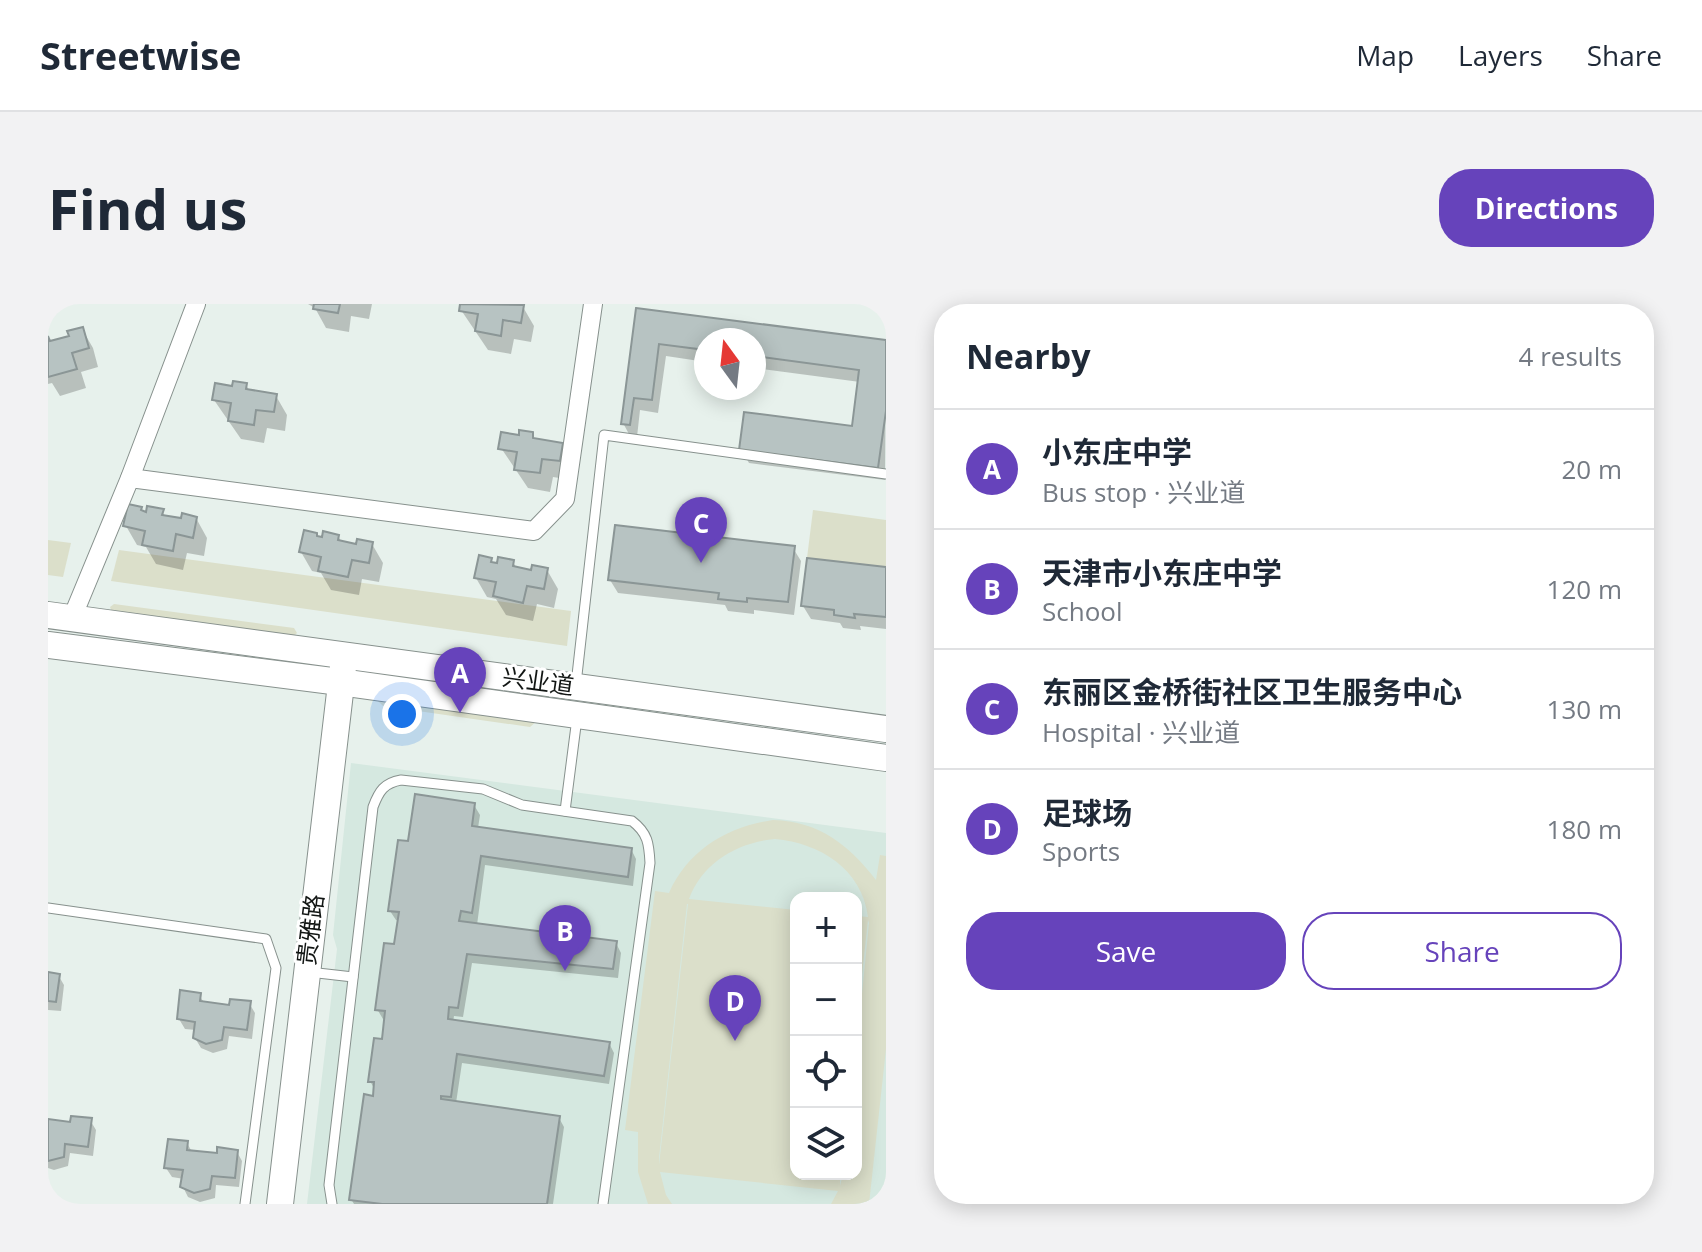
<!DOCTYPE html>
<html lang="en">
<head>
<meta charset="utf-8">
<style>
  :root { --surface:#fff; --page:#f2f2f3; --text:#1f2937; --muted:#747a83; --line:#e0e1e3; --accent:#6643bb }
  body { margin:0; font-family:"Open Sans","Noto Sans SC",sans-serif; background:var(--page); color:var(--text) }
  .controls { position:absolute; right:24px; bottom:24px; display:grid; overflow:hidden; border-radius:16px; box-shadow:0 4px 20px #0003 }
  .controls button { width:72px; height:72px; display:grid; place-items:center; padding:0; border:0; border-bottom:2px solid var(--line); background:var(--surface); color:var(--text); font:40px sans-serif }
  .compass { position:absolute; left:646px; top:24px; width:72px; height:72px; border-radius:50%; background:var(--surface); box-shadow:0 4px 20px #0003; rotate:345deg }
  .you { position:absolute; left:354px; top:410px; width:28px; height:28px; margin:-20px; border:6px solid #fff; border-radius:50%; background:#1a73e8; box-shadow:0 0 0 12px #1a73e833 }
  .badge { display:grid; place-items:center; width:52px; height:52px; border-radius:50%; background:var(--accent); color:#fff; font-size:26px; font-weight:700 }
  .pin { position:absolute; translate:-50% -66px; filter:drop-shadow(0 2px 4px #0008) }
  .pin::after { content:''; position:absolute; top:42px; width:28px; height:24px; background:inherit; clip-path:polygon(0 0,100% 0,50% 100%) }
  .list { margin:0; padding:0; list-style:none }
  h2 { display:flex; justify-content:space-between; align-items:center; height:104px; margin:0; padding:0 32px; font-size:34px }
  h2 small { font-size:26px; font-weight:400; color:var(--muted) }
  .list li { display:grid; grid-template-columns:52px 1fr auto; gap:24px; align-items:center; box-sizing:border-box; height:120px; padding:0 32px; border-top:2px solid var(--line) }
  .list b { display:block; font-size:30px; white-space:nowrap }
  .list p { margin:0; font-size:26px; white-space:nowrap; color:var(--muted) }
  .list em { font-size:26px; font-style:normal; color:var(--muted) }
  .actions { display:flex; gap:16px; padding:24px 32px }
  .actions a { flex:1; padding:18px 0; border:2px solid var(--accent); border-radius:32px; text-align:center; font-size:28px; color:var(--accent) }
  .actions .main { background:var(--accent); color:#fff }
  .icon { flex:none; width:44px; height:44px; fill:none; stroke:currentColor; stroke-width:2; stroke-linecap:round; stroke-linejoin:round }
  .map { position:relative; flex:none; width:838px; height:900px; overflow:hidden; border-radius:32px }
  header { display:flex; align-items:center; gap:48px; box-sizing:border-box; height:112px; padding:0 40px; background:var(--surface); border-bottom:2px solid var(--line) }
  header strong { font-size:38px }
  nav { display:flex; gap:44px; margin-inline-start:auto; font-size:28px }
  .intro { display:flex; align-items:center; justify-content:space-between; box-sizing:border-box; height:192px; padding:0 48px }
  h1 { margin:0; font-size:56px }
  .button { padding:20px 36px; border-radius:32px; background:var(--accent); color:#fff; font-size:28px; font-weight:700 }
  main { display:flex; gap:48px; padding:0 48px }
  aside { flex:1; background:var(--surface); border-radius:32px; box-shadow:0 4px 20px #0003 }
  .map>svg:first-child { display:block }
  .built { fill:#d5e8e0; fill-rule:evenodd }
  .green { fill:#dbdfca; fill-rule:evenodd }
  .shadow { fill:#0003 }
  .building { fill:#b7c3c2; stroke:#8b9696; stroke-width:2 }
  .lines { fill:none; stroke-linecap:round; stroke-linejoin:round }
  .lane-casing { stroke:#87918d; stroke-width:11 }
  .street-casing { stroke:#87918d; stroke-width:20 }
  .secondary-casing { stroke:#87918d; stroke-width:28 }
  .lane { stroke:#fff; stroke-width:9 }
  .street { stroke:#fff; stroke-width:18 }
  .secondary { stroke:#fff; stroke-width:26 }
  .labels { text-anchor:middle; stroke-width:6; stroke-linejoin:round; paint-order:stroke }
  .street-label { font-size:24px; fill:#121614; stroke:#fff }
</style>
</head>
<body>
<header>
<strong>Streetwise</strong>
<nav><a>Map</a><a>Layers</a><a>Share</a></nav>
</header>
<div class="intro"><h1>Find us</h1><a class="button">Directions</a></div>
<main>
<div class="map">
<svg width="838" height="900" viewBox="0 0 838 900">
  <rect width="100%" height="100%" fill="#e7f1ec"/>
  <path class="built" d="M303,459L838,529V900H259L289,645L285,631ZM748,594H808V870H748Z"/>
  <g class="green">
    <polygon points="765,206 838,216 838,263 759,254"/>
    <polygon points="0,236 23,239 15,273 0,271"/>
    <polygon points="71,246 523,307 519,342 63,277"/>
    <polygon points="66,300 246,324 249,329 245,333 64,308 62,303"/>
    <polygon points="329,396 489,417 482,423 335,402"/>
    <path d="M725,516C771,517 801,541 828,576L832,551L838,552V745L821,900H783L790,887L612,868L618,891L624,900H600L590,868V828L577,826L607,587L621,589C640,546 679,523 725,516ZM727,535C772,539 814,565 820,613L808,612V725L820,616L821,619L808,751V870H795L792,882V870H748V606L641,595C654,559 690,538 727,535ZM639,600H640L611,861V854Z"/>
  </g>
  <g class="shadow">
    <polygon points="260,0 324,0 321,15 303,12 301,28 278,24 267,4"/>
    <polygon points="414,0 475,3 486,22 483,38 466,35 463,50 440,46 413,6"/>
    <polygon points="590,6 838,39 837,176 701,159 693,145 806,124 812,78 706,64 706,36 658,36 658,58 618,52 610,109 592,106 589,133 582,132 575,119"/>
    <polygon points="34,25 45,44 50,63 33,68 38,84 12,92 4,79 0,80 0,34 3,39 23,34"/>
    <polygon points="198,81 202,88 228,92 239,111 237,127 219,124 216,139 193,135 166,96"/>
    <polygon points="484,130 488,137 514,141 525,160 523,176 505,173 502,188 480,184 453,144"/>
    <polygon points="93,205 95,209 114,207 118,214 148,214 159,234 156,252 139,249 135,266 108,260 98,243 89,241 78,222"/>
    <polygon points="268,230 271,235 290,232 294,239 310,242 324,240 335,259 331,278 314,275 311,291 283,286 273,269 264,267 253,248"/>
    <polygon points="745,244 753,257 746,311 706,306 706,310 680,307 677,301 570,289 562,276"/>
    <polygon points="443,256 446,260 465,258 469,265 485,268 499,266 510,285 506,304 489,300 485,317 458,311 448,295 439,293 428,274"/>
    <polygon points="838,265 838,325 812,322 813,326 795,324 792,319 763,315 755,302"/>
    <polygon points="426,501 432,511 430,524 583,545 588,555 585,582 437,561 429,621 568,639 573,649 570,674 424,659 415,713 406,712 405,718 561,739 566,749 561,780 414,759 408,799 511,814 516,823 505,900 306,900 303,895 327,786 322,777 335,738 338,716 335,715 329,705 348,643 352,617 348,616 342,607 362,540"/>
    <polygon points="0,670 10,671 16,681 13,707 0,706"/>
    <polygon points="151,691 157,700 183,703 201,699 207,709 204,735 181,732 179,745 165,749 153,744 147,734 148,726 137,725 131,715"/>
    <polygon points="42,816 48,826 45,852 22,849 20,862 6,866 0,864 0,817 24,820"/>
    <polygon points="139,839 144,848 170,852 189,848 194,857 191,883 168,881 167,894 152,898 140,893 135,883 136,875 124,873 118,864"/>
  </g>
  <g class="building">
    <polygon points="266,0 292,0 290,9 265,5"/>
    <polygon points="412,0 476,1 473,19 455,16 453,32 427,27 430,10 411,7"/>
    <polygon points="588,4 838,36 838,107 830,164 691,146 696,108 804,122 811,66 706,52 706,36 658,36 658,46 611,40 604,96 586,94 582,121 573,120"/>
    <polygon points="35,23 41,44 24,49 29,65 0,73 0,32 2,37 21,32 19,27"/>
    <polygon points="185,77 199,79 198,85 229,90 226,108 208,106 206,121 180,117 183,99 164,96 167,79 184,82"/>
    <polygon points="471,126 485,128 485,134 515,139 512,157 494,155 492,169 466,166 469,148 450,145 453,128 471,131"/>
    <polygon points="80,200 94,203 93,206 98,208 99,202 116,205 114,211 133,214 134,209 149,213 145,234 128,230 125,247 94,241 97,227 75,222"/>
    <polygon points="567,221 747,242 740,298 699,294 699,298 670,295 671,289 560,276"/>
    <polygon points="256,226 269,229 269,232 274,233 275,227 291,231 290,236 308,240 309,235 325,238 321,259 304,256 300,273 270,267 273,253 251,248"/>
    <polygon points="431,251 444,254 443,258 449,259 450,253 466,256 465,262 483,266 484,261 500,264 496,285 479,282 475,299 445,292 448,278 426,274"/>
    <polygon points="759,254 838,263 838,313 806,310 807,314 786,311 786,306 753,302"/>
    <polygon points="367,490 427,499 424,522 584,544 580,573 433,552 424,609 413,607 411,617 569,637 565,665 419,650 410,704 401,703 400,715 562,738 556,772 409,750 403,793 393,792 393,795 512,812 499,900 334,900 301,896 316,790 325,792 326,778 320,778 326,734 334,735 337,707 327,706 336,639 346,640 351,608 340,607 350,536 360,537"/>
    <polygon points="0,668 12,670 8,698 0,697"/>
    <polygon points="132,686 153,689 152,697 181,701 182,695 203,697 199,726 176,723 174,736 158,740 145,734 147,718 129,715"/>
    <polygon points="23,812 44,814 40,843 17,840 16,853 0,857 0,815 22,818"/>
    <polygon points="120,835 140,837 139,846 169,849 169,843 190,846 187,874 164,872 162,885 146,889 132,883 135,866 116,864"/>
  </g>
  <g class="lines">
    <defs>
      <g id="lane">
        <polyline points="528,380 556,131 838,170"/>
        <polyline points="517,507 529,414"/>
        <polyline points="0,604 218,635 228,664 197,900"/>
        <polyline points="261,668 305,673"/>
        <path d="M284,900L281,881L325,503C331,487 336,479 353,476L435,485L474,501L584,517C600,529 601,540 602,559L555,900"/>
      </g>
      <g id="street">
        <polyline points="82,174 486,227 517,195 545,0"/>
        <polyline points="24,314 82,174 148,0"/>
      </g>
      <g id="secondary">
        <polyline points="0,311 838,425"/>
        <polyline points="0,341 292,378 838,454"/>
        <polyline points="232,900 295,363"/>
      </g>
    </defs>
    <use href="#lane" class="lane-casing"/>
    <use href="#street" class="street-casing"/>
    <use href="#secondary" class="secondary-casing"/>
    <use href="#lane" class="lane"/>
    <use href="#street" class="street"/>
    <use href="#secondary" class="secondary"/>
  </g>
  <g class="labels">
    <g class="street-label">
      <text transform="translate(490 378) rotate(8)" y="8">兴业道</text>
      <text transform="translate(263 626) rotate(-83)" y="8">贵雅路</text>
    </g>
  </g>
</svg>
<div class="controls">
<button>+</button>
<button>−</button>
<button><svg class="icon" aria-label="locate" viewBox="0 0 24 24"><circle cx="12" cy="12" r="6"/><path d="M12 2v4M12 18v4M2 12h4M18 12h4"/></svg></button>
<button><svg class="icon" aria-label="layers" viewBox="0 0 24 24"><path d="M12 4l9 5-9 5-9-5zM3 14l9 5 9-5"/></svg></button>
</div>
<svg class="compass" viewBox="-18 -18 36 36"><path d="M0-13l5 13h-10z" fill="#e53935"/><path d="M0 13l5-13h-10z" fill="#747a83"/></svg>
<div class="you"></div>
<div class="pin badge" style="left:412px;top:409px">A</div>
<div class="pin badge" style="left:517px;top:667px">B</div>
<div class="pin badge" style="left:653px;top:259px">C</div>
<div class="pin badge" style="left:687px;top:737px">D</div>
</div>
<aside>
<h2>Nearby<small>4 results</small></h2>
<ul class="list">
<li><span class="badge">A</span><div><b>小东庄中学</b><p>Bus stop · 兴业道</p></div><em>20 m</em></li>
<li><span class="badge">B</span><div><b>天津市小东庄中学</b><p>School</p></div><em>120 m</em></li>
<li><span class="badge">C</span><div><b>东丽区金桥街社区卫生服务中心</b><p>Hospital · 兴业道</p></div><em>130 m</em></li>
<li><span class="badge">D</span><div><b>足球场</b><p>Sports</p></div><em>180 m</em></li>
</ul>
<div class="actions"><a class="main">Save</a><a>Share</a></div>
</aside>
</main>
</body>
</html>
